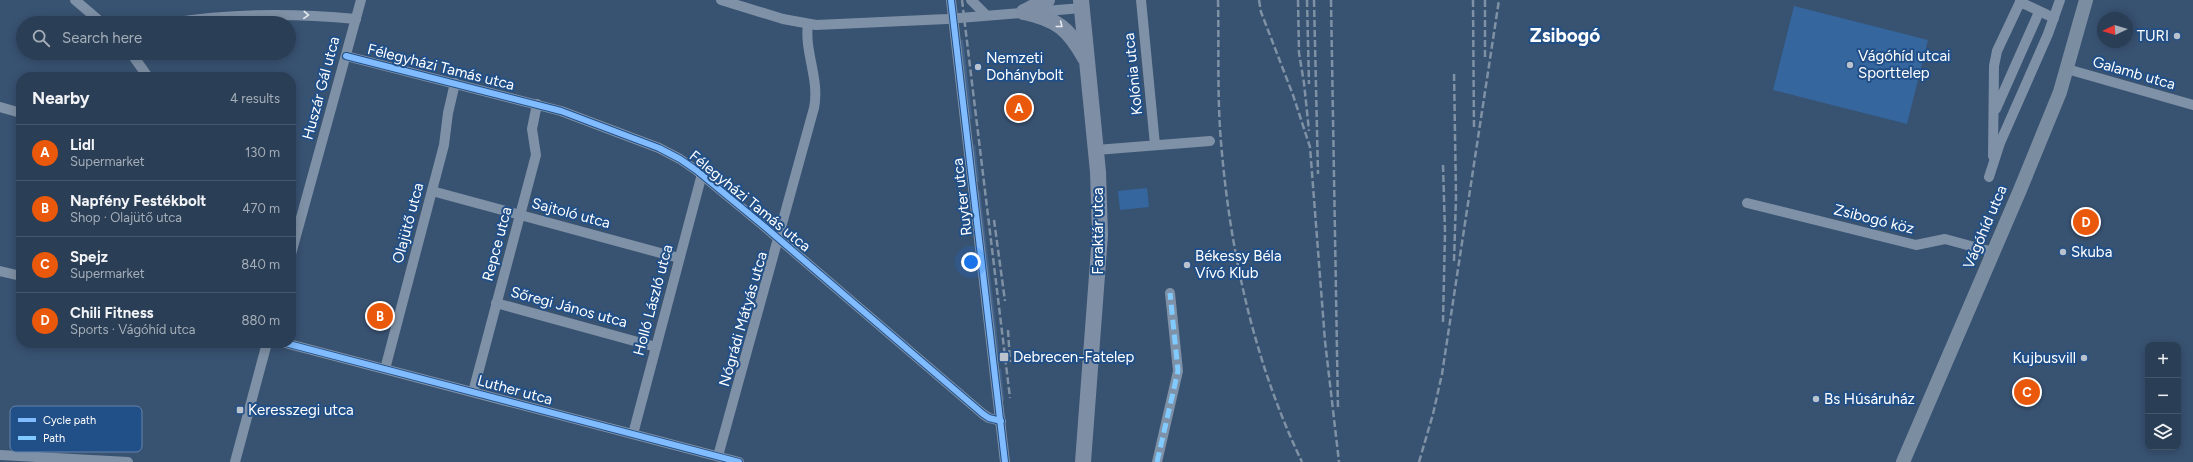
<!DOCTYPE html>
<html lang="en">
<head>
<meta charset="utf-8">
<style>
  :root { --surface:#2a3e55; --page:#36495f; --text:#f1f3f6; --muted:#a5aeb9; --line:#46576c; --accent:#ea580c }
  body { margin:0; font-family:Figtree,sans-serif; background:var(--page); color:var(--text) }
  .controls { position:absolute; right:12px; bottom:12px; display:grid; overflow:hidden; border-radius:8px; box-shadow:0 2px 10px #0003 }
  .controls button { width:36px; height:36px; display:grid; place-items:center; padding:0; border:0; border-bottom:1px solid var(--line); background:var(--surface); color:var(--text); font:20px sans-serif }
  .compass { position:absolute; left:2097px; top:12px; width:36px; height:36px; border-radius:50%; background:var(--surface); box-shadow:0 2px 10px #0003; rotate:266deg }
  .you { position:absolute; left:971px; top:262px; width:14px; height:14px; margin:-10px; border:3px solid #fff; border-radius:50%; background:#1a73e8; box-shadow:0 0 0 6px #1a73e833 }
  .badge { display:grid; place-items:center; width:26px; height:26px; border-radius:50%; background:var(--accent); color:#fff; font-size:13px; font-weight:700 }
  .pin { position:absolute; translate:-50% -50%; border:2px solid #fff; box-shadow:0 1px 4px #0006 }
  .list { margin:0; padding:0; list-style:none }
  h2 { display:flex; justify-content:space-between; align-items:center; height:52px; margin:0; padding:0 16px; font-size:17px }
  h2 small { font-size:13px; font-weight:400; color:var(--muted) }
  .list li { display:grid; grid-template-columns:26px 1fr auto; gap:12px; align-items:center; box-sizing:border-box; height:56px; padding:0 16px; border-top:1px solid var(--line) }
  .list b { display:block; font-size:15px; white-space:nowrap }
  .list p { margin:0; font-size:13px; white-space:nowrap; color:var(--muted) }
  .list em { font-size:13px; font-style:normal; color:var(--muted) }
  .icon { flex:none; width:22px; height:22px; fill:none; stroke:currentColor; stroke-width:2; stroke-linecap:round; stroke-linejoin:round }
  .map { position:relative; flex:none; width:2193px; height:462px; overflow:hidden }
  .search { position:absolute; background:var(--surface); box-shadow:0 2px 10px #0003; left:16px; top:16px; width:280px; height:44px; display:flex; align-items:center; gap:10px; box-sizing:border-box; padding:0 14px; border-radius:22px; color:var(--muted); font-size:15px }
  .panel { position:absolute; background:var(--surface); box-shadow:0 2px 10px #0003; left:16px; top:72px; width:280px; height:276px; border-radius:16px }
  .map>svg:first-child { display:block }
  .green { fill:#35669e }
  .lines { fill:none; stroke-linecap:round; stroke-linejoin:round }
  .stream { stroke:#42638b; stroke-width:2.5 }
  .minor { stroke:#7f91a6; stroke-width:10 }
  .secondary { stroke:#7b8da1; stroke-width:14 }
  .primary { stroke:#7e8ea4; stroke-width:16 }
  .rail { stroke:#7f91a4; stroke-width:2.5; stroke-dasharray:7 3; stroke-linecap:butt }
  .quiet { stroke:#80caff; stroke-width:5; stroke-dasharray:10 5; stroke-linecap:butt }
  .cycleway-casing { stroke:#214f88; stroke-width:8 }
  .cycleway { stroke:#80bcff; stroke-width:6 }
  .oneway { stroke:#e5e9ed }
  .oneway2 { stroke:#e5e8ed }
  .poi-dot { fill:#b9c2cd; stroke:#214f88; stroke-width:1.5 }
  .labels { text-anchor:middle; stroke-width:4; stroke-linejoin:round; paint-order:stroke }
  .poi-label { font-size:15px; fill:#fff; stroke:#214f88; text-anchor:start }
  .street-label { font-size:15px; fill:#fff; stroke:#214f88 }
  .district-label { font-size:19px; font-weight:bold; fill:#fff; stroke:#214f88 }
  .key { fill:#214f88; stroke:#6484ac; stroke-width:1 }
  .key-label { font-size:11px; fill:#fff }
</style>
</head>
<body>
<div class="map">
<svg width="2193" height="462" viewBox="0 0 2193 462">
  <rect width="100%" height="100%" fill="#385271"/>
  <g class="green">
    <polygon points="1794,6 1928,40 1907,124 1773,90"/>
    <polygon points="1147,188 1149,207 1120,210 1118,191"/>
  </g>
  <g class="lines">
    <g class="stream">
      <polyline points="962,41 971,118"/>
      <polyline points="974,146 978,181"/>
      <polyline points="979,192 999,362"/>
      <polyline points="1000,370 1003,400"/>
    </g>
    <g class="minor">
      <polyline points="75,0 102,23"/>
      <polyline points="721,0 783,19 816,25 947,19 1082,8"/>
      <polyline points="951,0 1005,462"/>
      <polyline points="971,0 986,15"/>
      <polyline points="1141,0 1155,145"/>
      <polyline points="2020,2 2054,18"/>
      <path d="M170,23C232,13 294,13 356,19"/>
      <polyline points="131,53 148,77"/>
      <polyline points="346,56 561,111 659,148 680,159 696,170 765,227 983,414 989,418 1001,421"/>
      <polyline points="2067,69 2193,105"/>
      <polyline points="0,107 21,113"/>
      <polyline points="1996,109 2039,12"/>
      <polyline points="1096,150 1210,141"/>
      <polyline points="1993,156 1994,66 1997,51 2021,0"/>
      <polyline points="1989,177 2000,143 2048,34 2060,0"/>
      <polyline points="432,191 679,258"/>
      <polyline points="1747,203 1916,245 1945,239 1993,252"/>
      <polyline points="291,254 361,0"/>
      <polyline points="0,271 21,276"/>
      <polyline points="496,303 656,347"/>
      <polyline points="285,343 739,462"/>
      <polyline points="385,369 444,145 448,113 455,83"/>
      <polyline points="473,392 536,155 532,129 537,104"/>
      <polyline points="633,434 702,174"/>
      <polyline points="0,455 128,462"/>
      <path d="M718,456L814,108C820,79 804,52 808,24"/>
      <polyline points="235,462 267,343"/>
      <polyline points="1157,462 1178,371 1170,293"/>
    </g>
    <polyline class="secondary" points="1903,462 2020,190 2060,92 2086,0"/>
    <g class="primary">
      <polyline points="1081,0 1098,172 1100,235 1083,462"/>
      <path d="M1024,12C1057,19 1069,29 1085,58"/>
      <polyline points="1024,12 1047,0"/>
    </g>
    <g class="rail">
      <polyline points="962,0 1010,398"/>
      <path d="M1218,0C1219,47 1217,95 1221,142C1230,252 1254,362 1302,462"/>
      <polyline points="1259,0 1261,12 1293,95 1310,147 1325,341 1339,462"/>
      <polyline points="1298,0 1299,53 1304,83 1309,131"/>
      <polyline points="1307,0 1309,84"/>
      <polyline points="1314,0 1318,174"/>
      <polyline points="1331,0 1338,410"/>
      <polyline points="1473,0 1474,130"/>
      <polyline points="1485,0 1485,58"/>
      <polyline points="1443,165 1445,232 1443,322"/>
      <polyline points="994,220 1005,301"/>
      <polyline points="1454,261 1456,197 1454,71"/>
      <polyline points="1008,330 1010,362"/>
      <polyline points="1419,462 1433,414 1442,374 1499,0"/>
    </g>
    <polyline class="quiet" points="1157,462 1178,371 1170,293"/>
    <defs>
      <g id="cycleway">
        <polyline points="951,0 1005,462"/>
        <polyline points="346,56 561,111 659,148 680,159 696,170 765,227 983,414 989,418 1001,421"/>
        <polyline points="285,343 739,462"/>
      </g>
    </defs>
    <use href="#cycleway" class="cycleway-casing"/>
    <use href="#cycleway" class="cycleway"/>
  </g>
  <defs><path id="oneway-chevron" d="M-2-3.5L2.5 0L-2 3.5" fill="none" stroke-width="1.6" stroke-linecap="round" stroke-linejoin="round"/></defs>
  <use class="oneway" href="#oneway-chevron" transform="translate(306 15) rotate(3)"/>
  <use class="oneway2" href="#oneway-chevron" transform="translate(1060 25) rotate(38)"/>
  <g class="poi-dot">
    <circle cx="2177" cy="36" r="4"/>
    <circle cx="1850" cy="65" r="4"/>
    <circle cx="978" cy="67" r="4"/>
    <circle cx="2063" cy="252" r="4"/>
    <circle cx="1187" cy="265" r="4"/>
    <rect x="999" y="352" width="10" height="10" rx="2"/>
    <circle cx="2084" cy="358" r="4"/>
    <circle cx="1816" cy="399" r="4"/>
    <rect x="236" y="406" width="8" height="8" rx="2"/>
  </g>
  <g class="labels">
    <g class="poi-label">
      <text x="2169" y="41" text-anchor="end">TURI</text>
      <text x="1858" y="61">Vágóhíd utcai<tspan x="1858" dy="17">Sporttelep</tspan></text>
      <text x="986" y="63">Nemzeti<tspan x="986" dy="17">Dohánybolt</tspan></text>
      <text x="2071" y="257">Skuba</text>
      <text x="1195" y="261">Békessy Béla<tspan x="1195" dy="17">Vívó Klub</tspan></text>
      <text x="1013" y="362">Debrecen-Fatelep</text>
      <text x="2076" y="363" text-anchor="end">Kujbusvill</text>
      <text x="1824" y="404">Bs Húsáruház</text>
      <text x="248" y="415">Keresszegi utca</text>
    </g>
    <g class="street-label">
      <text transform="translate(441 67) rotate(14)" y="5">Félegyházi Tamás utca</text>
      <text transform="translate(2134 73) rotate(16)" y="5">Galamb utca</text>
      <text transform="translate(1133 74) rotate(-96)" y="5">Kolónia utca</text>
      <text transform="translate(321 88) rotate(-75)" y="5">Huszár Gál utca</text>
      <text transform="translate(962 197) rotate(-97)" y="5">Ruyter utca</text>
      <text transform="translate(750 201) rotate(39)" y="5">Félegyházi Tamás utca</text>
      <text transform="translate(571 213) rotate(15)" y="5">Sajtoló utca</text>
      <text transform="translate(1874 219) rotate(14)" y="5">Zsibogó köz</text>
      <text transform="translate(408 223) rotate(-75)" y="5">Olajütő utca</text>
      <text transform="translate(1985 227) rotate(-67)" y="5">Vágóhíd utca</text>
      <text transform="translate(1098 231) rotate(-90)" y="5">Faraktár utca</text>
      <text transform="translate(497 244) rotate(-75)" y="5">Repce utca</text>
      <text transform="translate(653 300) rotate(-75)" y="5">Holló László utca</text>
      <text transform="translate(569 307) rotate(15)" y="5">Sőregi János utca</text>
      <text transform="translate(743 319) rotate(-74)" y="5">Nógrádi Mátyás utca</text>
      <text transform="translate(515 390) rotate(15)" y="5">Luther utca</text>
    </g>
    <g class="district-label">
      <text x="1565" y="42">Zsibogó</text>
    </g>
  </g>
  <rect x="10" y="406" width="132" height="46" rx="6" class="key"/>
  <rect x="18" y="418" width="18" height="4" fill="#80bcff"/>
  <rect x="18" y="436" width="18" height="4" fill="#80caff"/>
  <g class="key-label">
    <text x="43" y="424">Cycle path</text>
    <text x="43" y="442">Path</text>
  </g>
</svg>
<div class="controls">
<button>+</button>
<button>−</button>
<button><svg class="icon" aria-label="layers" viewBox="0 0 24 24"><path d="M12 4l9 5-9 5-9-5zM3 14l9 5 9-5"/></svg></button>
</div>
<svg class="compass" viewBox="-18 -18 36 36"><path d="M0-13l5 13h-10z" fill="#e53935"/><path d="M0 13l5-13h-10z" fill="#a5aeb9"/></svg>
<div class="you"></div>
<div class="pin badge" style="left:1019px;top:108px">A</div>
<div class="pin badge" style="left:380px;top:316px">B</div>
<div class="pin badge" style="left:2027px;top:392px">C</div>
<div class="pin badge" style="left:2086px;top:222px">D</div>
<div class="search"><svg class="icon" aria-label="search" viewBox="0 0 24 24"><circle cx="10" cy="10" r="6"/><path d="M15 15l6 6"/></svg>Search here</div>
<section class="panel">
<h2>Nearby<small>4 results</small></h2>
<ul class="list">
<li><span class="badge">A</span><div><b>Lidl</b><p>Supermarket</p></div><em>130 m</em></li>
<li><span class="badge">B</span><div><b>Napfény Festékbolt</b><p>Shop · Olajütő utca</p></div><em>470 m</em></li>
<li><span class="badge">C</span><div><b>Spejz</b><p>Supermarket</p></div><em>840 m</em></li>
<li><span class="badge">D</span><div><b>Chili Fitness</b><p>Sports · Vágóhíd utca</p></div><em>880 m</em></li>
</ul>
</section>
</div>
</body>
</html>
